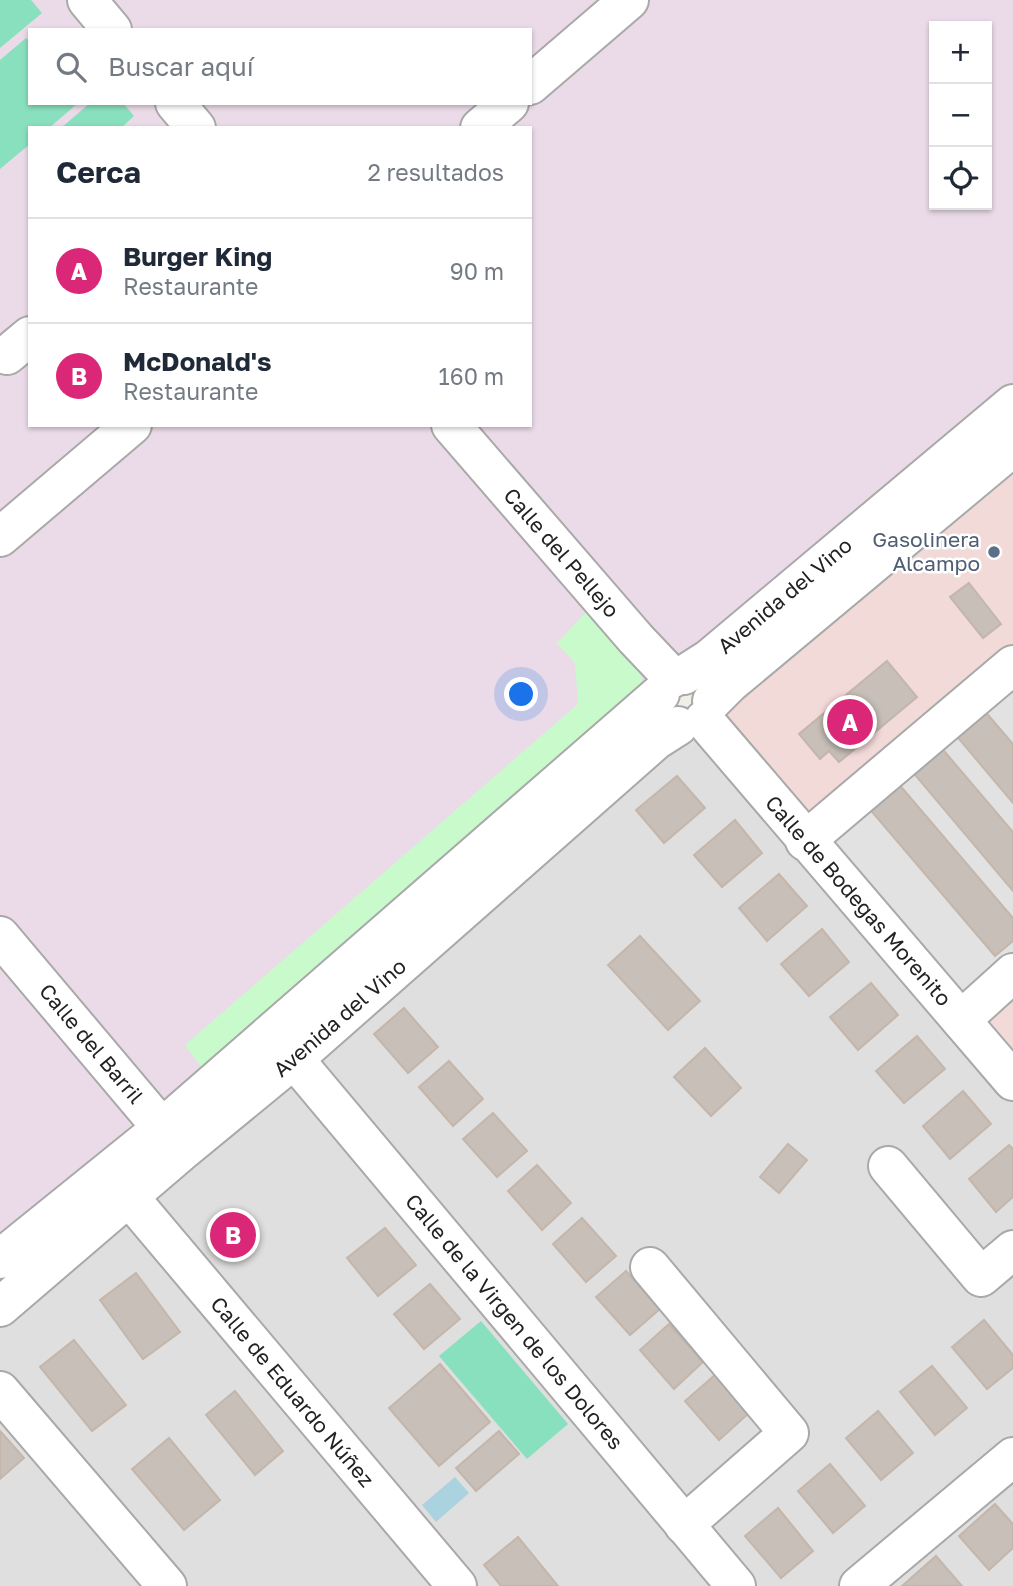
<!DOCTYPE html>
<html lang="es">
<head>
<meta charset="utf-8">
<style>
  :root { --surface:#fff; --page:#f6f6f7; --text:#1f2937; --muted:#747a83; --line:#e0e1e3; --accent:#db2777 }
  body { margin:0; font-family:"Golos Text",sans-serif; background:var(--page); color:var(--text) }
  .controls { position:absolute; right:21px; top:21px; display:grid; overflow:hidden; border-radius:0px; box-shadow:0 2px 5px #0004 }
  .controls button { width:63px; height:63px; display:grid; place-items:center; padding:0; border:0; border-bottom:2px solid var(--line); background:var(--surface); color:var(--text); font:35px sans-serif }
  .you { position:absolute; left:522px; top:695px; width:24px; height:24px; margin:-18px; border:5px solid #fff; border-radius:50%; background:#1a73e8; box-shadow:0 0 0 10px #1a73e833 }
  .badge { display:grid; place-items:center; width:46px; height:46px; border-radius:50%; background:var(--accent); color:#fff; font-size:23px; font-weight:700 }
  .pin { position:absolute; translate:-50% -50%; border:4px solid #fff; box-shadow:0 2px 7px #0006 }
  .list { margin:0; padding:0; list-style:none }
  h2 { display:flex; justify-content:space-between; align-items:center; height:91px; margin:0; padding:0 28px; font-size:30px }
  h2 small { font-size:23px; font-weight:400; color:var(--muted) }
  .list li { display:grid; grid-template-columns:46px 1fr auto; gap:21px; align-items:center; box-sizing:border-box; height:105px; padding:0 28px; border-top:2px solid var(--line) }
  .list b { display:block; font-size:26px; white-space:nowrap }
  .list p { margin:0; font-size:23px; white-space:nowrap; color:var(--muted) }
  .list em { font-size:23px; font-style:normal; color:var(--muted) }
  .icon { flex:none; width:38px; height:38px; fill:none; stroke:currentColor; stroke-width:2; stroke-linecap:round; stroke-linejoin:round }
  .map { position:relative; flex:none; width:1013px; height:1586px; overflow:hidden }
  .search { position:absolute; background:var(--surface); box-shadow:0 2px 5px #0004; left:28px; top:28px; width:504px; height:77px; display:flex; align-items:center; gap:18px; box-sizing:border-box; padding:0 24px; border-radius:0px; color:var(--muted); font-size:26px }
  .panel { position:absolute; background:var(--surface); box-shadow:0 2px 5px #0004; left:28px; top:126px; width:504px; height:301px; border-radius:0px }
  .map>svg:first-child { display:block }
  .residential { fill:#e0dfdf }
  .commercial { fill:#f2dad9 }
  .industrial { fill:#ebdbe8; fill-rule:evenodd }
  .park { fill:#c8facc }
  .pitch { fill:#88e0be }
  .parking { fill:#e2e2e2 }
  .water { fill:#aad3df }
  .building { fill:#c7bfb8; stroke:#c4b6ab; stroke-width:2 }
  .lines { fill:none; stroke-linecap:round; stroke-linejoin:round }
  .minor-casing { stroke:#a9a9a9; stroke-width:42 }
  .minor { stroke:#fff; stroke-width:38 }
  .service-dot { fill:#5c6f8a; stroke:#fff; stroke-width:2.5 }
  .labels { text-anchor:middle; stroke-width:5; stroke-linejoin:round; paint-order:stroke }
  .service-label { font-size:21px; fill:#4e5e75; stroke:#fff; text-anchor:end }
  .street-label { font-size:21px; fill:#222; stroke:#fff }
</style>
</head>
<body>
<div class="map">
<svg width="1013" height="1586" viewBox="0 0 1013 1586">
  <rect width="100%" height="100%" fill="#f2efe9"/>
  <polygon class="residential" points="687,727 1013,1081 1013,1586 0,1586 0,1308"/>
  <polygon class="commercial" points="1013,447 1013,1081 709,712"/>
  <path class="industrial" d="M0,0H1013V404L0,1259ZM934,26H987V205H934ZM30,30H530V103H30ZM30,128H530V425H30Z"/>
  <polygon class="park" points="589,609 642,671 641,703 206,1074 185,1045 578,704 575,663 557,643"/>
  <g class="pitch">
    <polygon points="0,0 31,0 42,13 0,48"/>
    <polygon points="26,38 30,42 30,103 78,103 49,128 30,128 30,144 0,169 0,60"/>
    <polygon points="90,103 123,103 134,116 121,128 61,128"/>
    <polygon points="481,1321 568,1424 527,1459 439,1356"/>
  </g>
  <polygon class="parking" points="1013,676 1013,953 966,994 829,833"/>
  <polygon class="water" points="455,1477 469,1493 436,1522 422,1505"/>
  <g class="building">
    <polygon points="969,583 1001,624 983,638 950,597"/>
    <polygon points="887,661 917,697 839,762 829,751 820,759 799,734"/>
    <polygon points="983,709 1013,744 1013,803 954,733"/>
    <polygon points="939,745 1013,832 1013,891 910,769"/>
    <polygon points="677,776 705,808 664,843 636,810"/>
    <polygon points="897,782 1013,918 1013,941 995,956 868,807"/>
    <polygon points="735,820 762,853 722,887 694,855"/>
    <polygon points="779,874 807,906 767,941 739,908"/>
    <polygon points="822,929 849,962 809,996 781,964"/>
    <polygon points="640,936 700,1001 668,1030 608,965"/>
    <polygon points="871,983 898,1015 858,1050 830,1017"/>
    <polygon points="404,1008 438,1047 408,1073 374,1034"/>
    <polygon points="917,1036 945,1069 904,1103 876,1071"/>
    <polygon points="705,1048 741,1088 711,1116 674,1077"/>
    <polygon points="449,1061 483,1099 453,1126 419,1087"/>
    <polygon points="963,1091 991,1124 950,1159 923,1126"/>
    <polygon points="493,1113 527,1151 497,1177 463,1139"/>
    <polygon points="788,1144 807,1160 779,1193 760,1177"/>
    <polygon points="1009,1145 1013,1149 1013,1197 996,1212 969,1179"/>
    <polygon points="537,1165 571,1203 542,1230 508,1191"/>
    <polygon points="582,1218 616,1256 586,1282 553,1244"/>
    <polygon points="385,1228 416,1265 378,1296 347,1258"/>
    <polygon points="626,1271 660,1309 630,1335 596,1297"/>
    <polygon points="136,1273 180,1332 143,1359 100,1300"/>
    <polygon points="430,1284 460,1319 424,1349 394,1314"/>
    <polygon points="984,1320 1013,1355 1013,1368 987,1389 952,1347"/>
    <polygon points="669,1324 703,1362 674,1389 640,1350"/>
    <polygon points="74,1340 126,1405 92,1431 40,1367"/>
    <polygon points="440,1364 490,1422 439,1466 389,1408"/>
    <polygon points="932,1366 967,1408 935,1435 900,1392"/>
    <polygon points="715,1375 749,1413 719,1440 685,1401"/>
    <polygon points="235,1391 283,1451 255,1475 206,1415"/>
    <polygon points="878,1411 913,1453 881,1480 846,1438"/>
    <polygon points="0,1431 24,1458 0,1479"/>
    <polygon points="499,1431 519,1454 476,1491 456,1468"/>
    <polygon points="169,1438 220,1500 184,1530 132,1469"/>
    <polygon points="830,1464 865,1506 833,1533 798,1491"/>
    <polygon points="995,1504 1013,1524 1013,1548 989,1570 959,1536"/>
    <polygon points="778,1508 813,1551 781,1578 745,1536"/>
    <polygon points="518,1537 558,1586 501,1586 484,1565"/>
    <polygon points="936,1556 962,1586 902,1586"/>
  </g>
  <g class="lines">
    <defs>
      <g id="minor">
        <polyline points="87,0 112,30"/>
        <polyline points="530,85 629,0"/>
        <polyline points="175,103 196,128"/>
        <polyline points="480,128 509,103"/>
        <polyline points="7,355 30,336"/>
        <polyline points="451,425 636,639 673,678"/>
        <polyline points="0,537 132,425"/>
        <polyline points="684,675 709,659 1013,404"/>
        <polyline points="712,701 730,683 1013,447"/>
        <polyline points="704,720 1013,1081"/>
        <polyline points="805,841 1013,665"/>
        <polyline points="0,936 178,1147"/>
        <polyline points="961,1020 1013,973"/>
        <polyline points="294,1059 736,1586"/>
        <polyline points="888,1166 981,1277 1013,1250"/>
        <polyline points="129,1197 457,1586"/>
        <polyline points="0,1259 162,1128 660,694"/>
        <polyline points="650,1267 789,1433 684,1525"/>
        <polyline points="0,1307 182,1151 294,1059 656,740 678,726"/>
        <polyline points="0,1391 167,1586"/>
        <polyline points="859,1586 1013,1457"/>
      </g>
    </defs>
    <use href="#minor" class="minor-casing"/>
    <use href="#minor" class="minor"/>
  </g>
  <circle class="service-dot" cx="994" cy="552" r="7"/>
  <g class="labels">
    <g class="service-label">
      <text x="980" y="547">Gasolinera<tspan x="980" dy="24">Alcampo</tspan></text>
    </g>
    <g class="street-label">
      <text transform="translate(561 553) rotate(49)" y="7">Calle del Pellejo</text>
      <text transform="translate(785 596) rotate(-40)" y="7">Avenida del Vino</text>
      <text transform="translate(858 901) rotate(49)" y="7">Calle de Bodegas Morenito</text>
      <text transform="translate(340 1018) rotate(-41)" y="7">Avenida del Vino</text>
      <text transform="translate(91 1044) rotate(50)" y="7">Calle del Barril</text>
      <text transform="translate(514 1322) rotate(50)" y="7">Calle de la Virgen de los Dolores</text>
      <text transform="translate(292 1392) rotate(50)" y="7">Calle de Eduardo Núñez</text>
    </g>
  </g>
</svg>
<div class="controls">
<button>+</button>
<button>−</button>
<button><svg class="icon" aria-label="locate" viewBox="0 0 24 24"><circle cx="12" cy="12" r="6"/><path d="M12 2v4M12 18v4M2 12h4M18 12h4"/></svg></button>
</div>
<div class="you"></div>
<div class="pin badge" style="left:850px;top:722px">A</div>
<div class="pin badge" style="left:233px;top:1235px">B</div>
<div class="search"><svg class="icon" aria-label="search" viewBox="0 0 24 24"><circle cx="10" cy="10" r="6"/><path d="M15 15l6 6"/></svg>Buscar aquí</div>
<section class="panel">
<h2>Cerca<small>2 resultados</small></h2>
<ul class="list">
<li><span class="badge">A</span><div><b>Burger King</b><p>Restaurante</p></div><em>90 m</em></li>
<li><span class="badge">B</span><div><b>McDonald's</b><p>Restaurante</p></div><em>160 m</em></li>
</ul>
</section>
</div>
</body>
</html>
